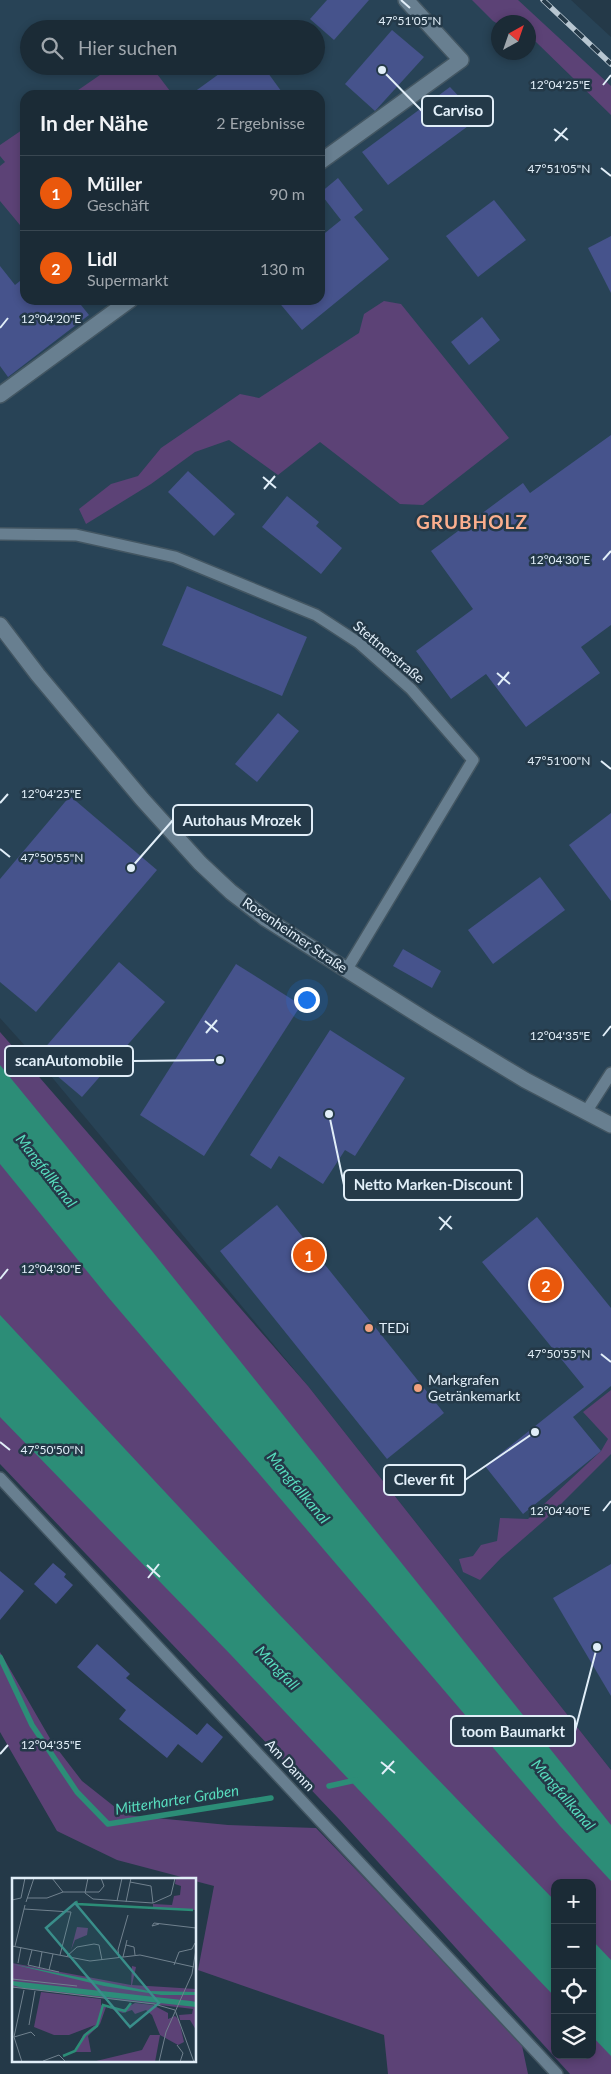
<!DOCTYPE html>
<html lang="de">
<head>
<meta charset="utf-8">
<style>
  :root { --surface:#1b2b36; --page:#24333e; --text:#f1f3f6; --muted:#a0a7ad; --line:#394751; --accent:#ea580c }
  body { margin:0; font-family:Lato,sans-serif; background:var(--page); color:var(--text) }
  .controls { position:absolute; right:15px; bottom:15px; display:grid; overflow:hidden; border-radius:10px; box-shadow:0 2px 8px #0003 }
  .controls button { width:45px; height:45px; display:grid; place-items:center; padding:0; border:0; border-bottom:1px solid var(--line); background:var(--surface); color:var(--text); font:25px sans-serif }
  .compass { position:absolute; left:491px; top:15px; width:45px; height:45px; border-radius:50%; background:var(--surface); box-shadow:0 2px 8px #0003; rotate:40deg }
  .you { position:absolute; left:306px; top:999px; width:18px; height:18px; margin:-12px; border:4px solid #fff; border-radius:50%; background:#1a73e8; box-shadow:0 0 0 8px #1a73e833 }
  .badge { display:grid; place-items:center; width:32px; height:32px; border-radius:50%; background:var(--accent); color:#fff; font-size:16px; font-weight:700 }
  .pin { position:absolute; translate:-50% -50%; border:2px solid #fff; box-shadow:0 1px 5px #0006 }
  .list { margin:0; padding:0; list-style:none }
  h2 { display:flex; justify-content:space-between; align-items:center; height:65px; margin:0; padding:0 20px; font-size:21px }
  h2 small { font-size:16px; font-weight:400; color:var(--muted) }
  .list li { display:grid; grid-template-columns:32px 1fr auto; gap:15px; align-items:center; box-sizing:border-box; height:75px; padding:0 20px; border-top:1px solid var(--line) }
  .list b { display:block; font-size:19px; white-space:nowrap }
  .list p { margin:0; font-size:16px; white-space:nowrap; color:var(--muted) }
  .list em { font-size:16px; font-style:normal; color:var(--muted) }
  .icon { flex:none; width:28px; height:28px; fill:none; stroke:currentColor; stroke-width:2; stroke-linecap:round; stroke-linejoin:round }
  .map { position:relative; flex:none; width:611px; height:2074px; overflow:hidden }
  .search { position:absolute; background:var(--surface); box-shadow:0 2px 8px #0003; left:20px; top:20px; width:305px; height:55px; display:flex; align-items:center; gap:12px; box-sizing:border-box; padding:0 18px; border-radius:28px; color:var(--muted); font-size:19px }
  .panel { position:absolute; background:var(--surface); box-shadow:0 2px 8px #0003; left:20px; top:90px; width:305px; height:215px; border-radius:15px }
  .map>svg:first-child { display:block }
  .built { fill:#284356; fill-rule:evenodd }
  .green { fill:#5c4276; fill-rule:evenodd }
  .water { fill:#2c8d77 }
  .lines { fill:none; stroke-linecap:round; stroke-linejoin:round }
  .stream { stroke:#2c8d77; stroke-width:5.5 }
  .building { fill:#46538c }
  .lane-casing { stroke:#435662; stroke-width:14 }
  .street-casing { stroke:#435662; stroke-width:18 }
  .lane { stroke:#687f90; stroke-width:11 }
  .street { stroke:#687f90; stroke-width:15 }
  .rail-casing { stroke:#b7c6d1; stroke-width:5.5 }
  .rail { stroke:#243948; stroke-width:4; stroke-dasharray:11; stroke-linecap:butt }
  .ticks { fill:none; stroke:#e1eef8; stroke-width:2 }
  .poi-dot { fill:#f2a17e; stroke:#243948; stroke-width:2 }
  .labels { text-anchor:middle; stroke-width:5; stroke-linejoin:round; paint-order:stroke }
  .street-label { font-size:14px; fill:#e1eef8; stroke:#243948 }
  .poi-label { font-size:14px; fill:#e1eef8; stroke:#243948; text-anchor:start }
  .water-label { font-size:15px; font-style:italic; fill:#57dcbd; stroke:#243948 }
  .district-label { font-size:19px; font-weight:bold; letter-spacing:1px; fill:#fbaf8e; stroke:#243948 }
  .inset-river { fill:none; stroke:#2c8d77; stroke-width:2.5 }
  .inset-road { fill:none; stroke:#70818e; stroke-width:1 }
  .view { fill:#398e8a; fill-opacity:0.15; stroke:#398e8a; stroke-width:2.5 }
  .inset-edge { fill:none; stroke:#e1eef8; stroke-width:2.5 }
  .ticks-label { font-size:12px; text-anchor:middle; fill:#e1eef8; stroke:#243948; stroke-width:5; stroke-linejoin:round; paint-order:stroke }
  .leader { fill:none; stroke:#e1eef8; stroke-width:2 }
  .callout-dot { fill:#e1eef8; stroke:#243948; stroke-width:2 }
  .callout { fill:#243948; stroke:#e1eef8; stroke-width:2 }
  .callout-label { font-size:15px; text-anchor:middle; font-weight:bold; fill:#e1eef8 }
</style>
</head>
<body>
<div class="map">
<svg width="611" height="2074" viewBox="0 0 611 2074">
  <rect width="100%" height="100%" fill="#243948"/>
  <path class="built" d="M0,0H571L611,37V1770L308,1386L36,1058L0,1018ZM498,22H528V52H498ZM29,29H316V66H29ZM25,95H320V300H25Z"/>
  <g class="green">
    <polygon points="472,0 518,0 611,86 611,115 536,42 529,38 528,22 498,22 498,24 493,21"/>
    <polygon points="113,66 151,66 173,95 71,95"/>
    <polygon points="25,128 25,231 0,201 0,166 5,162 0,156 0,145"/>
    <polygon points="384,301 401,304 509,438 423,505 400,504 320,442 278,475 229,440 195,452 151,484 86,524 79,509 111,484 138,476 161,448 240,394 259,398 359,333 364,314"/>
    <path d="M0,1032L308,1386L611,1770V2074H570L340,1820L0,1464ZM555,1883H592V2055H555Z"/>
    <polygon points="611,1390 611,1454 547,1518 501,1558 480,1580 463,1572 459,1559 473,1556 481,1545 497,1541 500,1518 528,1519 601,1451 608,1439 583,1412"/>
    <polygon points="0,1652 52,1742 82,1781 125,1815 228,1825 316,1828 521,2041 528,2074 388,2074 384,2035 198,1970 214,1886 195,1881 195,1879 189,1879 117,1860 57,1831 0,1732"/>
  </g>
  <g class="water">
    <polygon points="0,1065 152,1251 611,1825 611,1881 560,1826 108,1297 0,1164"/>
    <polygon points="0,1315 276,1611 555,1901 555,1997 231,1655 0,1417"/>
    <polygon points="592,1940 611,1960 611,2056 592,2036"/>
  </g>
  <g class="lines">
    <g class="stream">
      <polyline points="0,1657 32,1725 77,1792 108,1824 271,1798"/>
      <polyline points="329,1786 356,1780"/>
    </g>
  </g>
  <g class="building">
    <polygon points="327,0 369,0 334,40 310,19"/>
    <polygon points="392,30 424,57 375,111 345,84"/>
    <polygon points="230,66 263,66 284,95 190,95"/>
    <polygon points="450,87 479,118 388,185 362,152"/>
    <polygon points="338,178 363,210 354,217 389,259 302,330 277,300 320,300 320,237 341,220 320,193"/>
    <polygon points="494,200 526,240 478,277 446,236"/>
    <polygon points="611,236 611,293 588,248"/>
    <polygon points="0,266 15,285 25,277 25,300 77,300 89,315 8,377 0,366"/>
    <polygon points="482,317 500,340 469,365 451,342"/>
    <polygon points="611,435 611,625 581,647 600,673 526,727 486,674 451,699 416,651 473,609 431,551 523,483 530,493"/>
    <polygon points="188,471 235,514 214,536 168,492"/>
    <polygon points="287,496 319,522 316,526 342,548 321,574 262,527"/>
    <polygon points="187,586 307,637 282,696 162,645"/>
    <polygon points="278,713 299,731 257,782 235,764"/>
    <polygon points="70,796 157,870 36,1012 0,982 0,879"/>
    <polygon points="611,813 611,901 569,845"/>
    <polygon points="540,877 565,910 493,964 468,930"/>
    <polygon points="403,949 441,971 432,988 393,966"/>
    <polygon points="119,962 165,1002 82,1097 36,1058"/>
    <polygon points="236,964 301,1005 204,1156 140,1115"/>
    <polygon points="330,1030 405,1078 355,1156 345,1150 323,1184 279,1156 271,1169 250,1155"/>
    <polygon points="277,1205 444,1413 387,1459 220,1251"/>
    <polygon points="537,1217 611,1308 611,1386 573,1417 601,1451 523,1514 485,1466 584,1387 482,1262"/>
    <polygon points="53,1563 66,1574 64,1577 73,1585 56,1604 34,1584"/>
    <polygon points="611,1564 611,1696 553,1598"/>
    <polygon points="0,1571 24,1591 0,1620"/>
    <polygon points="97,1644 130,1674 126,1678 197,1735 207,1723 223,1737 202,1763 178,1744 167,1758 119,1719 126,1710 77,1667"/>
  </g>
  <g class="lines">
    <defs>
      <g id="lane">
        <polyline points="0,534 76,535 175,557 316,615 359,643 411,689 473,760 347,969"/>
        <polyline points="586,1112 611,1073"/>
        <polyline points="0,1478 557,2074"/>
      </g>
      <g id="street">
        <polyline points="320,162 461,60 406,0"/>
        <polyline points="0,395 130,300"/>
        <polyline points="0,625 38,675 142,799 200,863 231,892 266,919 431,1023 525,1080 611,1125"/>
      </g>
    </defs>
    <use href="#lane" class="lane-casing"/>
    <use href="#street" class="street-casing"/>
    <use href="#lane" class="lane"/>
    <use href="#street" class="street"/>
    <defs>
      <polyline id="rail" points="543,0 611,64"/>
    </defs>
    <use href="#rail" class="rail-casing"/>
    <use href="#rail" class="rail"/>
  </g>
  <path class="ticks" d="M401,0L410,8M603,85L611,75M554,129L568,140M555,141L567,128M601,168L611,176M0,328L8,318M263,477L276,488M264,489L275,476M603,560L611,551M497,673L510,684M498,685L509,672M601,761L611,769M0,803L8,794M0,849L10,857M205,1021L218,1032M206,1033L217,1020M603,1036L611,1026M439,1217L452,1229M440,1230L451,1216M0,1279L8,1269M601,1354L611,1362M0,1442L10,1450M603,1511L611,1501M147,1565L160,1577M148,1578L159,1564M0,1754L8,1745M381,1762L395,1773M382,1774L394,1761"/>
  <g class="poi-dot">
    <circle cx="369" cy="1328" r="5"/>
    <circle cx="418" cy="1388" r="5"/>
  </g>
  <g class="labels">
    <g class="street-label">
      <text transform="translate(389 652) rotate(40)" y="5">Stettnerstraße</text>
      <text transform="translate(295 935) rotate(34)" y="5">Rosenheimer Straße</text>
      <text transform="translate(290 1765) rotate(47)" y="5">Am Damm</text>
    </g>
    <g class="poi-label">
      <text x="379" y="1333">TEDi</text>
      <text x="428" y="1385">Markgrafen<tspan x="428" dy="16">Getränkemarkt</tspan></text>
    </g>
    <g class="water-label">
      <text transform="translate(46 1171) rotate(52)" y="5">Mangfallkanal</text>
      <text transform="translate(298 1488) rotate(50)" y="5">Mangfallkanal</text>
      <text transform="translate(277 1668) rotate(46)" y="5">Mangfall</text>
      <text transform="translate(563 1795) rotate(49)" y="5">Mangfallkanal</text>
      <text transform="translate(177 1800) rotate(-9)" y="5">Mitterharter Graben</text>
    </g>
    <g class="district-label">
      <text x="472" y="529">GRUBHOLZ</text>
    </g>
  </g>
  <g transform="translate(12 1878)">
    <rect width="184" height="184" fill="#243948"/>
    <path d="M164,0H184V32L141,31V26L160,27L162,18L168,17L169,8L163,6ZM65,49L76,50L75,57L63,62L59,72ZM0,85L119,107L120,88L124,89L120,107L184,111V152L178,142H168L167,137L180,136L181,131L0,109ZM29,114L89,121V127L110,132L123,125L141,127L156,135V141L163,138L167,142L172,164L166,167L148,157L143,184H80L130,172L138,157H148L140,137L134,132L123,136L120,132L111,135L94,129L88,146L76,158L79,174H63L71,157L83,147L57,157H42L22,149Z" fill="#5c4276"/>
    <path d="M0,86L137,113L184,114V117H149L92,108ZM0,103L179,123L184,124V129L11,110L0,107Z" fill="#2c8d77"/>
    <path class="inset-river" d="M64,23L65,26L181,32M51,178L63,173L73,157L85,148L91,127L113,133L119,125"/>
    <path class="inset-road" d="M40,0L51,14M118,4L139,8L141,25M73,15L81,21L141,25L159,17L163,0M73,15L76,0M15,20H35L51,14H87L92,8L89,0M0,22L9,20L13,0M105,23L110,0M14,24L22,0M114,24L119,0M184,26V63M12,31L59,34L48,77M147,46L140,48L142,45L184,50M114,67L122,69L123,77M0,68L78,83L128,77L182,89M3,68L13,27M20,72L16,87L47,94M54,79L65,69L82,66L87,67L90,82M111,79L115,62M107,80L106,72L116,37M6,85L9,69M162,87L167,74L180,71L183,65M27,90L30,74M37,92L41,76M0,101L65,108M0,109L142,126L163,132L182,184M17,147L23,113M2,159L19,154L23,158M165,167L171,175L168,184M31,183L47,177L54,184M10,184L2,159L12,112M147,184L154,154L180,96L184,71"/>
    <path class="view" d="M63,25L147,125L118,149L34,50Z"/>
    <rect width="184" height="184" class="inset-edge"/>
  </g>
  <g class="ticks-label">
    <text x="410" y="25">47°51'05"N</text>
    <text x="560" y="89">12°04'25"E</text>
    <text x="559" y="173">47°51'05"N</text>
    <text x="51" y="323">12°04'20"E</text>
    <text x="560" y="564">12°04'30"E</text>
    <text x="559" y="765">47°51'00"N</text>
    <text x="51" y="798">12°04'25"E</text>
    <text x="52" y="862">47°50'55"N</text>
    <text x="560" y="1040">12°04'35"E</text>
    <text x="51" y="1273">12°04'30"E</text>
    <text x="559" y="1358">47°50'55"N</text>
    <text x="52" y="1454">47°50'50"N</text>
    <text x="560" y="1515">12°04'40"E</text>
    <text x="51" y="1749">12°04'35"E</text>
  </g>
  <path class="leader" d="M382 70L422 111M131 868L173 820M220 1060L133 1061M329 1114L344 1185M535 1432L465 1480M597 1647L575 1731"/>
  <g class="callout-dot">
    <circle cx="382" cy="70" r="5"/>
    <circle cx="131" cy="868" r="5"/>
    <circle cx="220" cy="1060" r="5"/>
    <circle cx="329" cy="1114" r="5"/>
    <circle cx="535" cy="1432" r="5"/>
    <circle cx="597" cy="1647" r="5"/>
  </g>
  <g class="callout">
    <rect x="422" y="96" width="71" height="30" rx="5"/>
    <rect x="173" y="805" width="139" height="30" rx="5"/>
    <rect x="5" y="1046" width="128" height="30" rx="5"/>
    <rect x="344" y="1170" width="178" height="30" rx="5"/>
    <rect x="384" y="1465" width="81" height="30" rx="5"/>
    <rect x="451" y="1716" width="124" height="30" rx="5"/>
  </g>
  <g class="callout-label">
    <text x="458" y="116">Carviso</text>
    <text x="242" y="826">Autohaus Mrozek</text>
    <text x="69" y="1066">scanAutomobile</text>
    <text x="433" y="1190">Netto Marken-Discount</text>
    <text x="424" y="1485">Clever fit</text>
    <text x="513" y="1737">toom Baumarkt</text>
  </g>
</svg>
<div class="controls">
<button>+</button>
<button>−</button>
<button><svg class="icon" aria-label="locate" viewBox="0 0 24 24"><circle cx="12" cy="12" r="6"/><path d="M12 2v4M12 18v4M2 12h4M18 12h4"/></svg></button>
<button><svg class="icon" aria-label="layers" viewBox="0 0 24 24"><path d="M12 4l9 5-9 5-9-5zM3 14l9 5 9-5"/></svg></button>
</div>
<svg class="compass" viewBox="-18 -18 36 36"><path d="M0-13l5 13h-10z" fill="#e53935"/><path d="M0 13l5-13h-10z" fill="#a0a7ad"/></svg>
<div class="you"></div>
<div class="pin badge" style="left:309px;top:1255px">1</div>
<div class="pin badge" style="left:546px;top:1285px">2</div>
<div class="search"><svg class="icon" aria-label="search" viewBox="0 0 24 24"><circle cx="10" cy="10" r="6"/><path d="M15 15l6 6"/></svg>Hier suchen</div>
<section class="panel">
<h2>In der Nähe<small>2 Ergebnisse</small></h2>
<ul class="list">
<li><span class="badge">1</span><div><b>Müller</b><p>Geschäft</p></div><em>90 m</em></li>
<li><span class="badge">2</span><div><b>Lidl</b><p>Supermarkt</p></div><em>130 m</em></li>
</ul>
</section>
</div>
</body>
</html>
